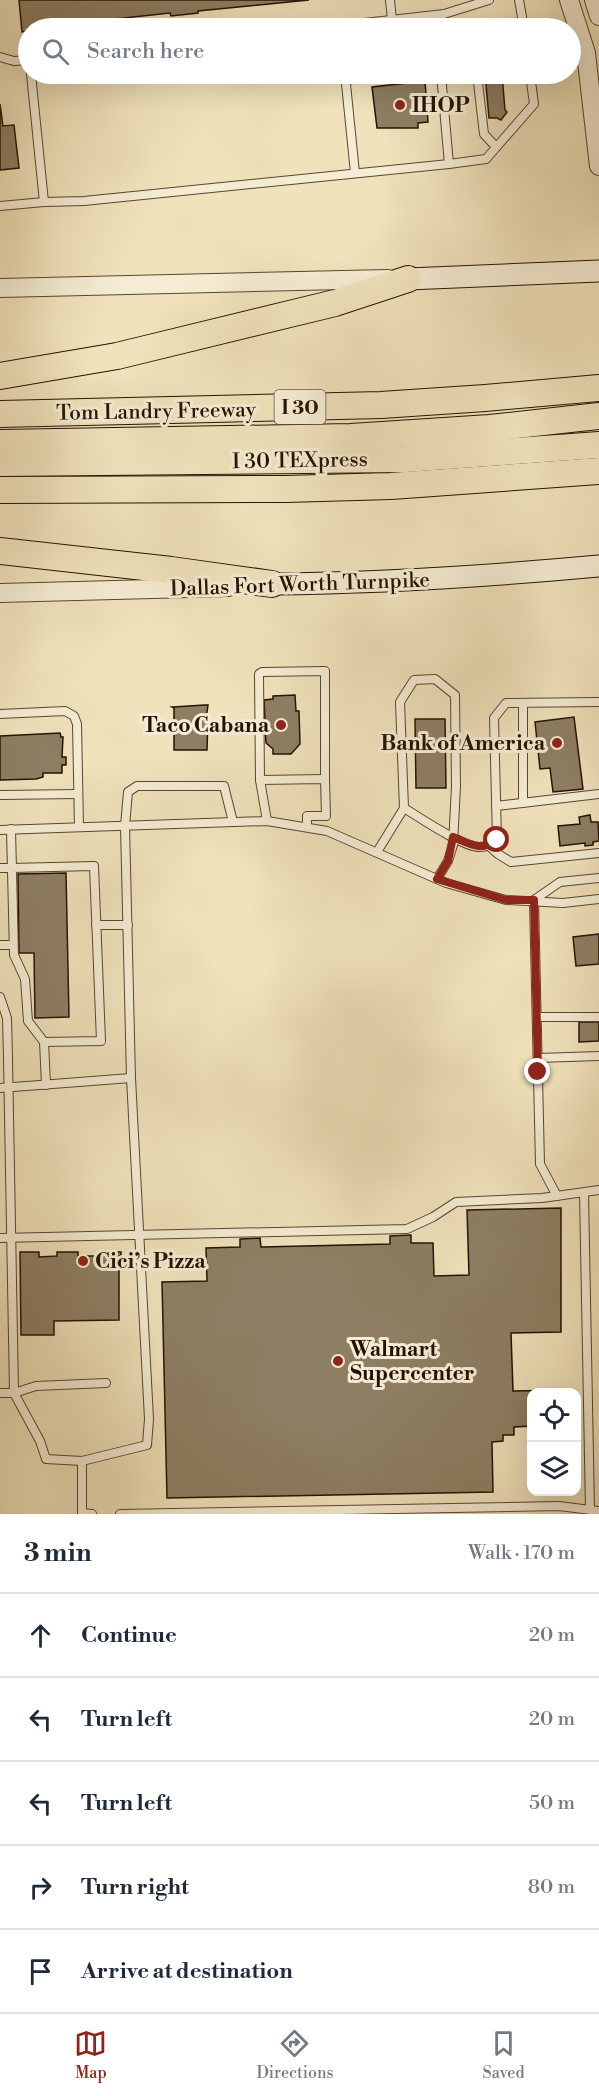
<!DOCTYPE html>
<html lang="en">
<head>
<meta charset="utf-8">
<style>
  :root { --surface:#fff; --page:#f2f2f3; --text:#1f2937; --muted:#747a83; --line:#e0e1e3; --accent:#8f2418 }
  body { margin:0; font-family:"Libre Bodoni",serif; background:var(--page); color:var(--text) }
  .controls { position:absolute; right:18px; bottom:18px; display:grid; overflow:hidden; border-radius:12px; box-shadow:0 6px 24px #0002 }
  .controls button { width:54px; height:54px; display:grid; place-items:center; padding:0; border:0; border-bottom:2px solid var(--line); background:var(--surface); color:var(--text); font:30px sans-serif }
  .stop { position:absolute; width:18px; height:18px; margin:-14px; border:4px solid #8f2418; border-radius:50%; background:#fff }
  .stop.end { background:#8f2418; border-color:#fff; box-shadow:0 2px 6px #0008 }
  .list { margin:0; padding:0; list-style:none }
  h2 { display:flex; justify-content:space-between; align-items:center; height:78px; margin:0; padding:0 24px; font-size:26px }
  h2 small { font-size:20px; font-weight:400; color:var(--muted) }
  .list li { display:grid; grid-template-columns:39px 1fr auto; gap:18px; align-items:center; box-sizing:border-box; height:84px; padding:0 24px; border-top:2px solid var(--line) }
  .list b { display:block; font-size:22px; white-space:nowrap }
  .list em { font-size:20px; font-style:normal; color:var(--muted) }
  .icon { flex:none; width:33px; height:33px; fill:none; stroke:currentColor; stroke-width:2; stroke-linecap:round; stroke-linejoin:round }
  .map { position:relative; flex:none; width:599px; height:1514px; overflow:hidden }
  .search { position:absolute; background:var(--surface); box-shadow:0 6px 24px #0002; left:18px; right:18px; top:18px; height:66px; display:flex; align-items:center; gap:15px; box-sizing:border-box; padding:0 21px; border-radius:33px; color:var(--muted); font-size:22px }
  .sheet { height:498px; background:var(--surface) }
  nav { display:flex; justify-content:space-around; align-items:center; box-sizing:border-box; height:84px; border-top:2px solid var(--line); background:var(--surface); font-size:16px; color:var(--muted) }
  nav a { display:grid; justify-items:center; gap:3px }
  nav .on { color:var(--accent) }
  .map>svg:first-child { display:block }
  .building { fill:#8e7e63; stroke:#231204; stroke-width:1.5 }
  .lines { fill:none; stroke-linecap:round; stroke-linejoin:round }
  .service-casing { stroke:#564632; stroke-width:10 }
  .tertiary-casing { stroke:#564632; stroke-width:20 }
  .secondary-casing { stroke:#231204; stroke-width:23 }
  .motorway-casing { stroke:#231204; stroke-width:28 }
  .service { stroke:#f5ecd3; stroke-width:8 }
  .tertiary { stroke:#f5ecd3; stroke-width:18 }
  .secondary { stroke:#f5ecd3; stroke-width:21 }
  .motorway { stroke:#f0e2bb; stroke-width:26 }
  .route { stroke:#8f2418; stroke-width:8 }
  .poi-dot { fill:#8f2418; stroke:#f5ecd3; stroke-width:2 }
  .labels { text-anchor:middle; stroke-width:6; stroke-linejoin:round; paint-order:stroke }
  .shield { fill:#f5ecd3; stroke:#625342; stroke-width:1.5 }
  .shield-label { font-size:20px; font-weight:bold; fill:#231204 }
  .poi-label { font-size:21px; font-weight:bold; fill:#231204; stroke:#f5ecd3; text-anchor:start }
  .street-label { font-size:21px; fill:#231204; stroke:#f5ecd3 }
</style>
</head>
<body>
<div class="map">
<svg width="599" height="1514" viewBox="0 0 599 1514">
  <rect width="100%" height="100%" fill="#f0e2bb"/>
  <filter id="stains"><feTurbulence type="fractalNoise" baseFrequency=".00333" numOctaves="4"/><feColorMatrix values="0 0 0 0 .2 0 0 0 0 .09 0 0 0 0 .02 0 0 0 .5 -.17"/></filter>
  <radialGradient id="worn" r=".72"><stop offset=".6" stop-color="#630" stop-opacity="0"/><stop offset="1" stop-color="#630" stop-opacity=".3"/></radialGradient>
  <g class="building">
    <polygon points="19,0 309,0 198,11 198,13 171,16 170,13 115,19 115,22 92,25 91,22 28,28 28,31 22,32"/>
    <polygon points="485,74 502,74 505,110 507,112 501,120 497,118 489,118"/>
    <polygon points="425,81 428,122 418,123 418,128 377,128 372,87"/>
    <polygon points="0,104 3,126 14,125 19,168 0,170"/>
    <polygon points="295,695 296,711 299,711 300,744 291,754 273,754 273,749 266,743 265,729 262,729 262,721 265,720 264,700 273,699 273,696"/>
    <polygon points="205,705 208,705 206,719 208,719 207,750 174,750 174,708 172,707"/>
    <polygon points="574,717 583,789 553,792 550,768 540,769 535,722"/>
    <polygon points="415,719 445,719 446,788 416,788"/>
    <polygon points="60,733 61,737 63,737 62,757 66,757 66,765 62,765 62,773 43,773 43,777 36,779 0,780 0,736"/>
    <polygon points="590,815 591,822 598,822 599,841 593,842 593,845 585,846 585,843 560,846 558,826 580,824 579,817"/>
    <polygon points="66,873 69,1017 35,1018 34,953 19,953 18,874"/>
    <polygon points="599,934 599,964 576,966 573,937"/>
    <polygon points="579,1022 599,1022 599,1041 579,1042"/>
    <polygon points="561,1208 561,1332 511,1333 513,1391 566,1390 566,1392 532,1392 532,1426 514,1427 514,1435 503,1435 503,1441 492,1442 493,1492 167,1498 162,1282 207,1281 206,1248 240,1247 240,1239 260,1238 261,1247 390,1244 390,1236 411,1235 411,1243 433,1243 434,1276 469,1275 467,1210"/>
    <polygon points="20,1252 39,1252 39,1257 57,1256 57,1252 78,1252 78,1256 98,1256 98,1252 121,1252 121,1256 119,1256 119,1320 54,1321 54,1335 21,1335"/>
  </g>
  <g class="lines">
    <defs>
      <g id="service">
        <polyline points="390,0 392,20"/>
        <polyline points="519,0 524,28"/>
        <polyline points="436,15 437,28"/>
        <polyline points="320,28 444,14 489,0"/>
        <polyline points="481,28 485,26 523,22"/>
        <polyline points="0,57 14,61 28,60"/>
        <polyline points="31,74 44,202 84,201 449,164 441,74"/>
        <polyline points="345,74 355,173"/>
        <polyline points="477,74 484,134 496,147"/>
        <polyline points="449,164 486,159 534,104 530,74"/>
        <polyline points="0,206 44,202"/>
        <polyline points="0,714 65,711 74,716 77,724 79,827"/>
        <polyline points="260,780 259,674 262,672 325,671 325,779"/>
        <polyline points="0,795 78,794"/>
        <polyline points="523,803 523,703"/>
        <polyline points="496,806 599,794"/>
        <path d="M404,808C419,817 464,848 480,847C487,847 491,844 497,840L494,718L506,703L599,702"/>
        <polyline points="267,821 260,780 325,779 326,816 307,816 307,827"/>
        <polyline points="0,830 267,821 327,831 446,883 506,900 563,903 599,899"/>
        <polyline points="489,846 498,854 511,862 599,853"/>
        <polyline points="377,852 404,808 400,702 414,680 435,679 455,695 456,786 453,845 448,861 437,879"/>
        <polyline points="0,868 11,868 94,866 101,1041 44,1042 28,1021 25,979 14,955 11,829"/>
        <polyline points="534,900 540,1164 557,1196"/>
        <polyline points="534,900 560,882 599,878"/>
        <polyline points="96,925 128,925"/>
        <polyline points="0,945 13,945"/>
        <polyline points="0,997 7,1018 8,1059 14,1393 36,1386 106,1383"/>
        <polyline points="537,1017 599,1017"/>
        <polyline points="44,1042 46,1085"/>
        <polyline points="538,1058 599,1056"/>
        <polyline points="0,1088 131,1078"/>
        <polyline points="584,1193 590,1510"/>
        <polyline points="0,1238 407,1229 433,1217 456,1202 542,1198 599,1190"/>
        <polyline points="0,1393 14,1393 40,1441 46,1459 82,1461"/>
        <polyline points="92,1514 82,1513 82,1461 147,1445 149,1419 131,1078 125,826 128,792 137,786 224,786 233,822"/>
        <polyline points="120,1514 559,1506 599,1511"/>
      </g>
      <g id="tertiary">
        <polyline points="569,0 586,53 599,166"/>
        <polyline points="594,0 599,16"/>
        <polyline points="0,288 388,279"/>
        <polyline points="0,593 229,587"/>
      </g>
      <g id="secondary">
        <polyline points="408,279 599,271"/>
        <path d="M272,584C381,583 490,576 599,566"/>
      </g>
      <g id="motorway">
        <polyline points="0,376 117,356 335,303 408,279"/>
        <polyline points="0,414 381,405 485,398 599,388"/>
        <polyline points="0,443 351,437 490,428 599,416"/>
        <polyline points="0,463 405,459 599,445"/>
        <polyline points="0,490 286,489 391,486 599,471"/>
        <polyline points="0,551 171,570 272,584"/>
      </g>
    </defs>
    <use href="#service" class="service-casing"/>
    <use href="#tertiary" class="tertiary-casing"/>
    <use href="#secondary" class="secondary-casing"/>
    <use href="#motorway" class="motorway-casing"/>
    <use href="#service" class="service"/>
    <use href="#tertiary" class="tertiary"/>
    <use href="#secondary" class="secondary"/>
    <use href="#motorway" class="motorway"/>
  </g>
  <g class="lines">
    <path class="route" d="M497,840C481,852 470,844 453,837L448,861L437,879L506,900H534L538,1072"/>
  </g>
  <g class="poi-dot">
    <circle cx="400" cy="105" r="6"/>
    <circle cx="281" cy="725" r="6"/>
    <circle cx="557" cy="743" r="6"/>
    <circle cx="83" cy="1261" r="6"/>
    <circle cx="338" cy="1361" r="6"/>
  </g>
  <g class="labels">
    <rect class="shield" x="274.5" y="390" width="51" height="34" rx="4.5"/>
    <g class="shield-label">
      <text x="300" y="414">I 30</text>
    </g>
    <g class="poi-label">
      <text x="412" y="112">IHOP</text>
      <text x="269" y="732" text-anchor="end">Taco Cabana</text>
      <text x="545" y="750" text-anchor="end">Bank of America</text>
      <text x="95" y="1268">Cici’s Pizza</text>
      <text x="350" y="1356">Walmart<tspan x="350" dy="24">Supercenter</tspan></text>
    </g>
    <g class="street-label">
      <text transform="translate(156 411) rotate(-1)" y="7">Tom Landry Freeway</text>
      <text transform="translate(300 460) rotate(-1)" y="7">I 30 TEXpress</text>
      <text transform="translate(300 584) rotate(-2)" y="7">Dallas Fort Worth Turnpike</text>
    </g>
  </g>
  <rect width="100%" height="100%" filter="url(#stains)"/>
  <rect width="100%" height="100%" fill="url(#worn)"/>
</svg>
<div class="controls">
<button><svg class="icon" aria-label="locate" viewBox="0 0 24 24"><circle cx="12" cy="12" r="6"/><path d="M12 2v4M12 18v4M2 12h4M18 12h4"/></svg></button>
<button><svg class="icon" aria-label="layers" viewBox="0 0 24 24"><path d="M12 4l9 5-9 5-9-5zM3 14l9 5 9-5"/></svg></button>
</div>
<div class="stop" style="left:497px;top:840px"></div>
<div class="stop end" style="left:538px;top:1072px"></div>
<div class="search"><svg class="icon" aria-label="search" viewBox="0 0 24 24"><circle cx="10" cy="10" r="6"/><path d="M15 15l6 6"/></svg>Search here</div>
</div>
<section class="sheet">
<h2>3 min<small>Walk · 170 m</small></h2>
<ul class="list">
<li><svg class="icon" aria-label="ahead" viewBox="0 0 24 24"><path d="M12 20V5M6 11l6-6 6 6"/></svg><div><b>Continue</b></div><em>20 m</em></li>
<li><svg class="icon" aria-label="left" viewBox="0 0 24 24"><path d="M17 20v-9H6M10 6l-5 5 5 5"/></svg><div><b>Turn left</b></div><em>20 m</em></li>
<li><svg class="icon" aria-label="left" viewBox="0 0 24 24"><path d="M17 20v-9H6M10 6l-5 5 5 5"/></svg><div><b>Turn left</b></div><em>50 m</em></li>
<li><svg class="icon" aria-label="right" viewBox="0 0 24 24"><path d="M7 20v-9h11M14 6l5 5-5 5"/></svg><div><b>Turn right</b></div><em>80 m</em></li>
<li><svg class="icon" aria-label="arrive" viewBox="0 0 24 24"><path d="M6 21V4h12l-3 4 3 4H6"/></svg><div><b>Arrive at destination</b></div></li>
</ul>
</section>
<nav>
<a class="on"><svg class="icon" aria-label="map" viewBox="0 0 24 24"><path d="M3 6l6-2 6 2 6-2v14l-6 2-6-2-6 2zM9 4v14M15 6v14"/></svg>Map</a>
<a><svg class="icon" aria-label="directions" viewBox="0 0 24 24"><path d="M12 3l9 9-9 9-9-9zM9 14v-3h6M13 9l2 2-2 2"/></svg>Directions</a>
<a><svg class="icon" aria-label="saved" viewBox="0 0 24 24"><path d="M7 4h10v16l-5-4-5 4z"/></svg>Saved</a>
</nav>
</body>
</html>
